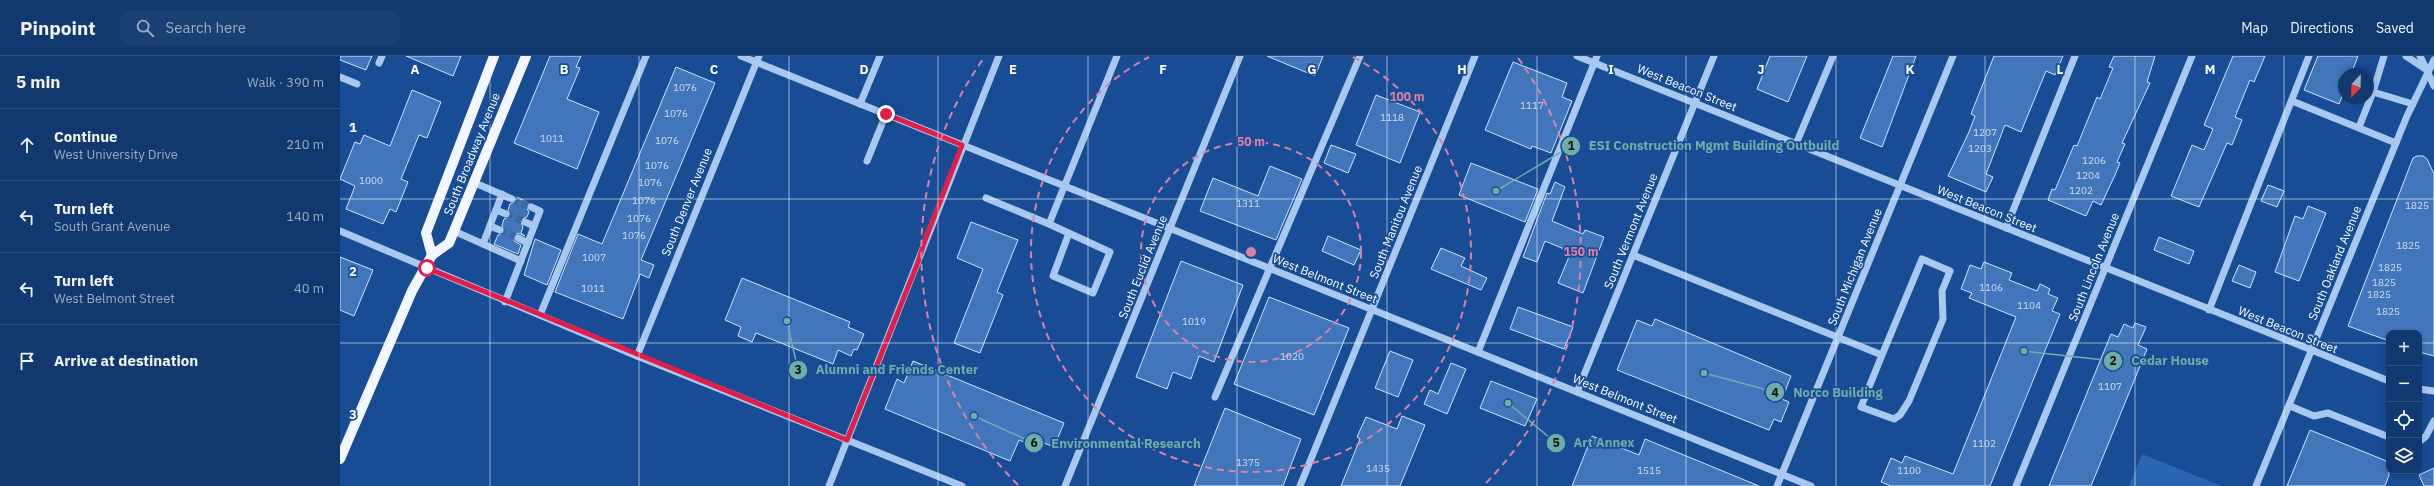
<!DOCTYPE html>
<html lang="en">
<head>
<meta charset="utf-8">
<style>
  :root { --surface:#12396f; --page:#1b4074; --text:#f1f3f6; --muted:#9cacc3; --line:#315382 }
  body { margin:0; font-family:"IBM Plex Sans",sans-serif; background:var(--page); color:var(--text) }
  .controls { position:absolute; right:12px; bottom:12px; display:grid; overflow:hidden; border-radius:8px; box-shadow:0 2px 6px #0003 }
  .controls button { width:36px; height:36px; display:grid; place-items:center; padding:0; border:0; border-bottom:1px solid var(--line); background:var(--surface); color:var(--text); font:20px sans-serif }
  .compass { position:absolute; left:1998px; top:12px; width:36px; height:36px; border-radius:50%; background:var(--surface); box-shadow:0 2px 6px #0003; rotate:202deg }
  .stop { position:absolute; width:12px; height:12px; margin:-9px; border:3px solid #e11d48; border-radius:50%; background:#fff }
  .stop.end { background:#e11d48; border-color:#fff; box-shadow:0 1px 4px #0008 }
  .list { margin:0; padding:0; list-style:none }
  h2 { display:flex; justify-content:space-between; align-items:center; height:52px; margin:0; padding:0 16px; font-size:17px }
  h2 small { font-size:13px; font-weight:400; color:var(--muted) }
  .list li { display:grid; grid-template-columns:26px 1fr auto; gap:12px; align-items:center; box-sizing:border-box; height:72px; padding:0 16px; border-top:1px solid var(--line) }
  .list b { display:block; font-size:15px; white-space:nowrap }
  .list p { margin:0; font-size:13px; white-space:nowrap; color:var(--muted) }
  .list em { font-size:13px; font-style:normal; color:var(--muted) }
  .icon { flex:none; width:22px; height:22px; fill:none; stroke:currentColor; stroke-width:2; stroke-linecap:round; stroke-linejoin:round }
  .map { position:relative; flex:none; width:2094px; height:430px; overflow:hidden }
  header { display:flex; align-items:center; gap:24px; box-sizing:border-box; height:56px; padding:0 20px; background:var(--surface); border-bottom:1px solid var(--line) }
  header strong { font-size:19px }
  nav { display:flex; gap:22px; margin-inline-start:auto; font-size:14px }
  .search { width:280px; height:36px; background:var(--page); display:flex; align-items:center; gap:10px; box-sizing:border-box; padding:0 14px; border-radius:12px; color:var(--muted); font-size:15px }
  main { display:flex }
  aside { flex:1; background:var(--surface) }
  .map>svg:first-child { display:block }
  .green { fill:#2c66b2 }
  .building { fill:#4176bb; stroke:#d0e3fb }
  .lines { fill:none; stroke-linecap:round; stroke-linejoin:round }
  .minor-tunnel { stroke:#3b67a4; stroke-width:7; stroke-dasharray:7 3.5; stroke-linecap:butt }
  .minor { stroke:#a9c8f0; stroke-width:7 }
  .major { stroke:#f2f7ff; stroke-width:10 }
  .route { stroke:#e11d48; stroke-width:5 }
  .grid { fill:none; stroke:#fff; stroke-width:1; stroke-opacity:0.55 }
  .ring { fill:none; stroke:#dd80a5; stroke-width:2; stroke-dasharray:7 5 }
  .labels { text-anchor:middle; stroke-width:3.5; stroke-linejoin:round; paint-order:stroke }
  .number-label { font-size:10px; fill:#d0ddee }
  .street-label { font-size:12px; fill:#fff; stroke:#184c94 }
  .grid-label { font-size:13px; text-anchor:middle; font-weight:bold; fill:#fff; stroke:#184c94; stroke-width:3.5; stroke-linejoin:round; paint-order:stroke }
  .centre { fill:#dd80a5; stroke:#184c94; stroke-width:2 }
  .ring-label { font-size:12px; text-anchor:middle; font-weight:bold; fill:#dd80a5; stroke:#184c94; stroke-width:3.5; stroke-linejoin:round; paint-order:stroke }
  .leader { fill:none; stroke:#6fada8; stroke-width:1.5 }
  .callout-dot { fill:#6fada8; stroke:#184c94; stroke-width:1.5 }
  .mark-label { font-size:12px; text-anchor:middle; font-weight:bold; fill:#111 }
  .callout-label { font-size:13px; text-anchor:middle; font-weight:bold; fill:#6fada8; stroke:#184c94; stroke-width:3.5; stroke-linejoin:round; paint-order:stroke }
</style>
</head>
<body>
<header>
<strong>Pinpoint</strong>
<div class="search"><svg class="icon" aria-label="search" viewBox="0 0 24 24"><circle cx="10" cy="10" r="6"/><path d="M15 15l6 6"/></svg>Search here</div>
<nav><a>Map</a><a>Directions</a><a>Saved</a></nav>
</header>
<main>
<aside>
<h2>5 min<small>Walk · 390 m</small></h2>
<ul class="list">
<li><svg class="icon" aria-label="ahead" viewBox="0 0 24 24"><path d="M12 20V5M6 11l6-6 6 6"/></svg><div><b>Continue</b><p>West University Drive</p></div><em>210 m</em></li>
<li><svg class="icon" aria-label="left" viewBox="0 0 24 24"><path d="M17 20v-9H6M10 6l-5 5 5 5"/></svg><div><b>Turn left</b><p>South Grant Avenue</p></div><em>140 m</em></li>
<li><svg class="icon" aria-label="left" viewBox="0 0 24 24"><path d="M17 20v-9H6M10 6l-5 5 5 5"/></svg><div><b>Turn left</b><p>West Belmont Street</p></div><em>40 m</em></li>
<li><svg class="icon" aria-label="arrive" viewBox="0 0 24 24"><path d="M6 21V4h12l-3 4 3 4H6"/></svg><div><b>Arrive at destination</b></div></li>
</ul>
</aside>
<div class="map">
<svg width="2094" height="430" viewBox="0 0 2094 430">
  <rect width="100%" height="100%" fill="#184c94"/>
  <polygon class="green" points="1802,398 1879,429 1879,430 1789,430"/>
  <g class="building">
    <polygon points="0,0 32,0 26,14 0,4"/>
    <polygon points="66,0 121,0 113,20"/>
    <polygon points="210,0 241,0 236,11 240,12 227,43 259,56 237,113 174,87"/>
    <polygon points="927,0 983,0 975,20"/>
    <polygon points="1430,0 1467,0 1448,46 1417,33"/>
    <polygon points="1553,0 1576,0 1542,91 1520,82"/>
    <polygon points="1654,0 1723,0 1715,19 1706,15 1681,76 1665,69 1646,118 1653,121 1646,136 1608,120 1629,76 1635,60 1631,58"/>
    <polygon points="1774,0 1815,0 1807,26 1810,27 1782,87 1785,88 1777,106 1780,107 1775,119 1761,149 1753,145 1746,160 1708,144 1712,133 1715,134 1734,89 1737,90 1757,41 1760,43 1773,12 1769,11"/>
    <polygon points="1893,0 1925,0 1914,26 1910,24 1895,61 1902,64 1892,89 1887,87 1859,151 1831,140 1852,89 1864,94 1873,73 1864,69"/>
    <polygon points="1978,0 2018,0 2011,18 2004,18 2004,35 1999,48 1964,34"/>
    <polygon points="1173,6 1227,27 1222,41 1232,45 1211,97 1192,90 1191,93 1145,74"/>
    <polygon points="336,11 375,27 301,204 314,209 309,222 300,218 283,263 215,236 238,178 262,188"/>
    <polygon points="72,34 101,46 87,82 79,79 61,123 68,126 56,156 50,153 43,168 6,153 15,130 0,123 15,86 20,88 24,79 50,90"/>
    <polygon points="1036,39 1080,56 1060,107 1016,89"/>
    <polygon points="991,89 1016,98 1008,117 984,107"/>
    <polygon points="2077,100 2083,100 2087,103 2094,118 2094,300 2079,296 2079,277 2049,277 2049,285 2008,270 2073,102"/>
    <polygon points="1131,107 1198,133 1185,166 1119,139"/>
    <polygon points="930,110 962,123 936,184 860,155 873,122 918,140"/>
    <polygon points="1215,126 1225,131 1212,165 1243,178 1245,174 1264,181 1243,237 1218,227 1231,196 1205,185 1197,206 1183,201 1207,137 1210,138"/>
    <polygon points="1928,129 1944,135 1937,151 1921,145"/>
    <polygon points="177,141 189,147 186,151 189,156 187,161 180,164 183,171 181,177 185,180 178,177 173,180 174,185 181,189 178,198 154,188 158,179 164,176 162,169 164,163 170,160 168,154 170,148 176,145"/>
    <polygon points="1968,150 1986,157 1959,225 1935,216 1955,160 1963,163"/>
    <polygon points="631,166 678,184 657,236 663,239 640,297 614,287 643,213 617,202"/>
    <polygon points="988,180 1021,194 1014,209 982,195"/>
    <polygon points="1819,181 1854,195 1849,208 1814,194"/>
    <polygon points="195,183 221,194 207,229 184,219"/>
    <polygon points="1101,192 1125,202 1121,210 1147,222 1141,234 1091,213"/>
    <polygon points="0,201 33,214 14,260 0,254"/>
    <polygon points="841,205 903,229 874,306 859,300 851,323 833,316 827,333 796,321"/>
    <polygon points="1644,206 1672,217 1669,224 1697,235 1700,228 1710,233 1708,238 1718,242 1712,255 1720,258 1650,430 1551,430 1541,426 1551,402 1562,407 1565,400 1613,418 1676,261 1629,242 1632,237 1621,233 1630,209 1641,213"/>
    <polygon points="1899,209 1916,216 1910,232 1892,225"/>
    <polygon points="402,222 510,266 508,271 524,278 517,294 514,293 511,300 498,294 493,308 416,277 412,286 398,280 401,271 385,264"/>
    <polygon points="929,241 1009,272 974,359 894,328"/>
    <polygon points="1178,251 1233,271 1224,293 1170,273"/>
    <polygon points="1315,263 1451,320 1442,343 1449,346 1441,366 1434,363 1429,374 1277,314 1297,264 1312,270"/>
    <polygon points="1795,267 1806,271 1798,289 1807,293 1751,430 1709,430 1771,278 1778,281 1784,268 1793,272"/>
    <polygon points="1050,295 1073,304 1058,341 1035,332"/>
    <polygon points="573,305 724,367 714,391 704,387 701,393 679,384 670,405 545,353 557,323 564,327"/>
    <polygon points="1111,307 1126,313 1107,358 1084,348 1090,334 1098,338"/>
    <polygon points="1151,325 1197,343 1185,370 1140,352"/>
    <polygon points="885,352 961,383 943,430 854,430"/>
    <polygon points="1062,360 1085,369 1060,430 1001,430 1020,383 1017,381 1026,361 1057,373"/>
    <polygon points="1970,374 2049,406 2049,419 2045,430 1947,430"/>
    <polygon points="1252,380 1299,399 1305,383 1419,430 1232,430"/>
    <polygon points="2094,412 2094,430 2084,430 2079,419"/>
  </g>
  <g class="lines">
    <g class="minor-tunnel">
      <polyline points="172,143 191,151"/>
      <polyline points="166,158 185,166"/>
      <polyline points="160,174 178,182"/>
    </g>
    <g class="minor">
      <polyline points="401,0 1471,430"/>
      <polyline points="1237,0 2049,325"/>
      <polyline points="2066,0 2087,14"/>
      <polyline points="2080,0 2094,30"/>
      <polyline points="39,7 42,0"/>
      <polyline points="0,21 17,28"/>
      <polyline points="2033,36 2044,0"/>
      <polyline points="1952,45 2056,87"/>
      <polyline points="520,48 540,0"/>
      <polyline points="2019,71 2033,36 2073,48"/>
      <polyline points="1456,88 1493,0"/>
      <polyline points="527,105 546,58"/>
      <polyline points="135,127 172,143"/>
      <polyline points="646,142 709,168 777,0"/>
      <polyline points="156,154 166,158"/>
      <polyline points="185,166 194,170"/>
      <polyline points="709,168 770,196 753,237 713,220 729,177"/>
      <polyline points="150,170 160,174"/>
      <polyline points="1666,172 1735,0"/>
      <polyline points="0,175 297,300 622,430"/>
      <polyline points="114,175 181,205"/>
      <polyline points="178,182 188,187"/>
      <polyline points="143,188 162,138"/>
      <polyline points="1293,199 1542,299 1521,351 1554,363 1560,359 1569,345 1603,263 1602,235 1610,215 1582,203 1542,299"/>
      <polyline points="165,246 200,155 191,151"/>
      <polyline points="1869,254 1969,0"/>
      <polyline points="200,259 306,0"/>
      <polyline points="1138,296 1257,0"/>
      <polyline points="297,300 419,0"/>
      <polyline points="2079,333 2094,335"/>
      <polyline points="1237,336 1374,0"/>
      <polyline points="875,341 1020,0"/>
      <polyline points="1950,350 1974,360 1988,357 2049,381"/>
      <polyline points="2079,386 2086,380 2094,365"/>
      <polyline points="489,430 659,0"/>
      <polyline points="725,430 900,0"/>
      <polyline points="960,430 1135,0"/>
      <polyline points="1437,430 1613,0"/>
      <polyline points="1676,430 1852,0"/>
      <polyline points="1916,430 2067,60 2094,4"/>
    </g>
    <g class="major">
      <polyline points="92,199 86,177 154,0"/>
      <polyline points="0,403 72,235 92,199 109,187 114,175 186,0"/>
    </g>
  </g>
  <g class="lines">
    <polyline class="route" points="87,212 507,384 578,206 584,187 622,89 546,58"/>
  </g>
  <path class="grid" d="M150,0V430M299,0V430M449,0V430M598,0V430M748,0V430M897,0V430M1047,0V430M1197,0V430M1346,0V430M1496,0V430M1645,0V430M1795,0V430M1944,0V430M0,143H2094M0,287H2049M2079,287H2094"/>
  <g class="ring">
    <circle cx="911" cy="196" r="110"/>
    <path d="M1013 1A220 220 0 1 1 809 1"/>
    <path d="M678 429A330 330 0 0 1 644 2M1178 2A330 330 0 0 1 1144 429"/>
  </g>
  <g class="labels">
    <g class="number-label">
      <text x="345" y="35">1076</text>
      <text x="1192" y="53">1117</text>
      <text x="336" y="61">1076</text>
      <text x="1052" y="65">1118</text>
      <text x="1645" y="80">1207</text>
      <text x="212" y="86">1011</text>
      <text x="327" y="88">1076</text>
      <text x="1640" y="96">1203</text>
      <text x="1754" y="108">1206</text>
      <text x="317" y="113">1076</text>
      <text x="1748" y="123">1204</text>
      <text x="31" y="128">1000</text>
      <text x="310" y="130">1076</text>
      <text x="1741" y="138">1202</text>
      <text x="304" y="148">1076</text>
      <text x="908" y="151">1311</text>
      <text x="2077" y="153">1825</text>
      <text x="299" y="166">1076</text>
      <text x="294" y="183">1076</text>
      <text x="2068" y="193">1825</text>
      <text x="254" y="205">1007</text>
      <text x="2050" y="215">1825</text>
      <text x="2044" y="230">1825</text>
      <text x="1651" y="235">1106</text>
      <text x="253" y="236">1011</text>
      <text x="2039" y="242">1825</text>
      <text x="1689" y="253">1104</text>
      <text x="2048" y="259">1825</text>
      <text x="854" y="269">1019</text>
      <text x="952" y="304">1020</text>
      <text x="1770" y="334">1107</text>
      <text x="1644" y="391">1102</text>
      <text x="908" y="410">1375</text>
      <text x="1038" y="416">1435</text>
      <text x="1309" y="418">1515</text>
      <text x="1569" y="418">1100</text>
    </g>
    <g class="street-label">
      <text transform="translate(1347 32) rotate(22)" y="4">West Beacon Street</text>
      <text transform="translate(132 98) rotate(-68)" y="4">South Broadway Avenue</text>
      <text transform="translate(347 146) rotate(-68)" y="4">South Denver Avenue</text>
      <text transform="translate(1647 153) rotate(22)" y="4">West Beacon Street</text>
      <text transform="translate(1056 166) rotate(-68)" y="4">South Manitou Avenue</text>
      <text transform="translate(1291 175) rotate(-68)" y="4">South Vermont Avenue</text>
      <text transform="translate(1995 207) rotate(-68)" y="4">South Oakland Avenue</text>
      <text transform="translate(803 211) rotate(-68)" y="4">South Euclid Avenue</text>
      <text transform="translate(1515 211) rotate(-68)" y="4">South Michigan Avenue</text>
      <text transform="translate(1754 211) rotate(-68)" y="4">South Lincoln Avenue</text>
      <text transform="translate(985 223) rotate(22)" y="4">West Belmont Street</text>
      <text transform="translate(1948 274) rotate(22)" y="4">West Beacon Street</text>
      <text transform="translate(1285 343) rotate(22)" y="4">West Belmont Street</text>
    </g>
  </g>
  <g class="grid-label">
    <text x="75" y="18">A</text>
    <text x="224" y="18">B</text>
    <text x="374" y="18">C</text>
    <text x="524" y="18">D</text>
    <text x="673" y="18">E</text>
    <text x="823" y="18">F</text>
    <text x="972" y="18">G</text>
    <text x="1122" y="18">H</text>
    <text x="1271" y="18">I</text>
    <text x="1421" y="18">J</text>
    <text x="1570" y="18">K</text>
    <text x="1720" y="18">L</text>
    <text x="1870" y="18">M</text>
    <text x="13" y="76">1</text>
    <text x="13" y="220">2</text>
    <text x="13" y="363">3</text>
  </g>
  <circle cx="911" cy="196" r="6" class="centre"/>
  <g class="ring-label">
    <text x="1067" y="45">100 m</text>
    <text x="911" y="90">50 m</text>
    <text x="1241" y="200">150 m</text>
  </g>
  <path class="leader" d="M1156 135L1231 90M1684 295L1773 305M447 265L458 314M1364 317L1435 336M1168 347L1216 387M634 360L694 387"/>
  <g class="callout-dot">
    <circle cx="1156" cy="135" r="4"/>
    <circle cx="1684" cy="295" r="4"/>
    <circle cx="447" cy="265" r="4"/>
    <circle cx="1364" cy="317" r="4"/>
    <circle cx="1168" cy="347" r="4"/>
    <circle cx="634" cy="360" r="4"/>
    <circle cx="1231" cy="90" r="10"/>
    <circle cx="1773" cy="305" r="10"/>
    <circle cx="458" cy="314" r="10"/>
    <circle cx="1435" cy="336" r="10"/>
    <circle cx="1216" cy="387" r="10"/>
    <circle cx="694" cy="387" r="10"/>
  </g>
  <g class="mark-label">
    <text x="1231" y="94">1</text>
    <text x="1773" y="309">2</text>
    <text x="458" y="318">3</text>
    <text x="1435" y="341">4</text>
    <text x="1216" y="391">5</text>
    <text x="694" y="391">6</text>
  </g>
  <g class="callout-label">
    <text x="1374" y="94">ESI Construction Mgmt Building Outbuild</text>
    <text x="1830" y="309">Cedar House</text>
    <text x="557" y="318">Alumni and Friends Center</text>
    <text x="1498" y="341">Norco Building</text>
    <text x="1264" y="391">Art Annex</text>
    <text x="786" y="392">Environmental Research</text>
  </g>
</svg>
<div class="controls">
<button>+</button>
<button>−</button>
<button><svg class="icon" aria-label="locate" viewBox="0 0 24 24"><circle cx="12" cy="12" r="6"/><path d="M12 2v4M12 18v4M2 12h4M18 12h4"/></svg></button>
<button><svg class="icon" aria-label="layers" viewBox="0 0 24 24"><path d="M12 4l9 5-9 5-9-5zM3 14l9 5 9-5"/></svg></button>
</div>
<svg class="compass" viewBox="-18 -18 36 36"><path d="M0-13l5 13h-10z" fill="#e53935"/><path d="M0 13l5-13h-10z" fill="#9cacc3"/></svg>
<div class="stop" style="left:87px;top:212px"></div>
<div class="stop end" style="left:546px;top:58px"></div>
</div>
</main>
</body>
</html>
